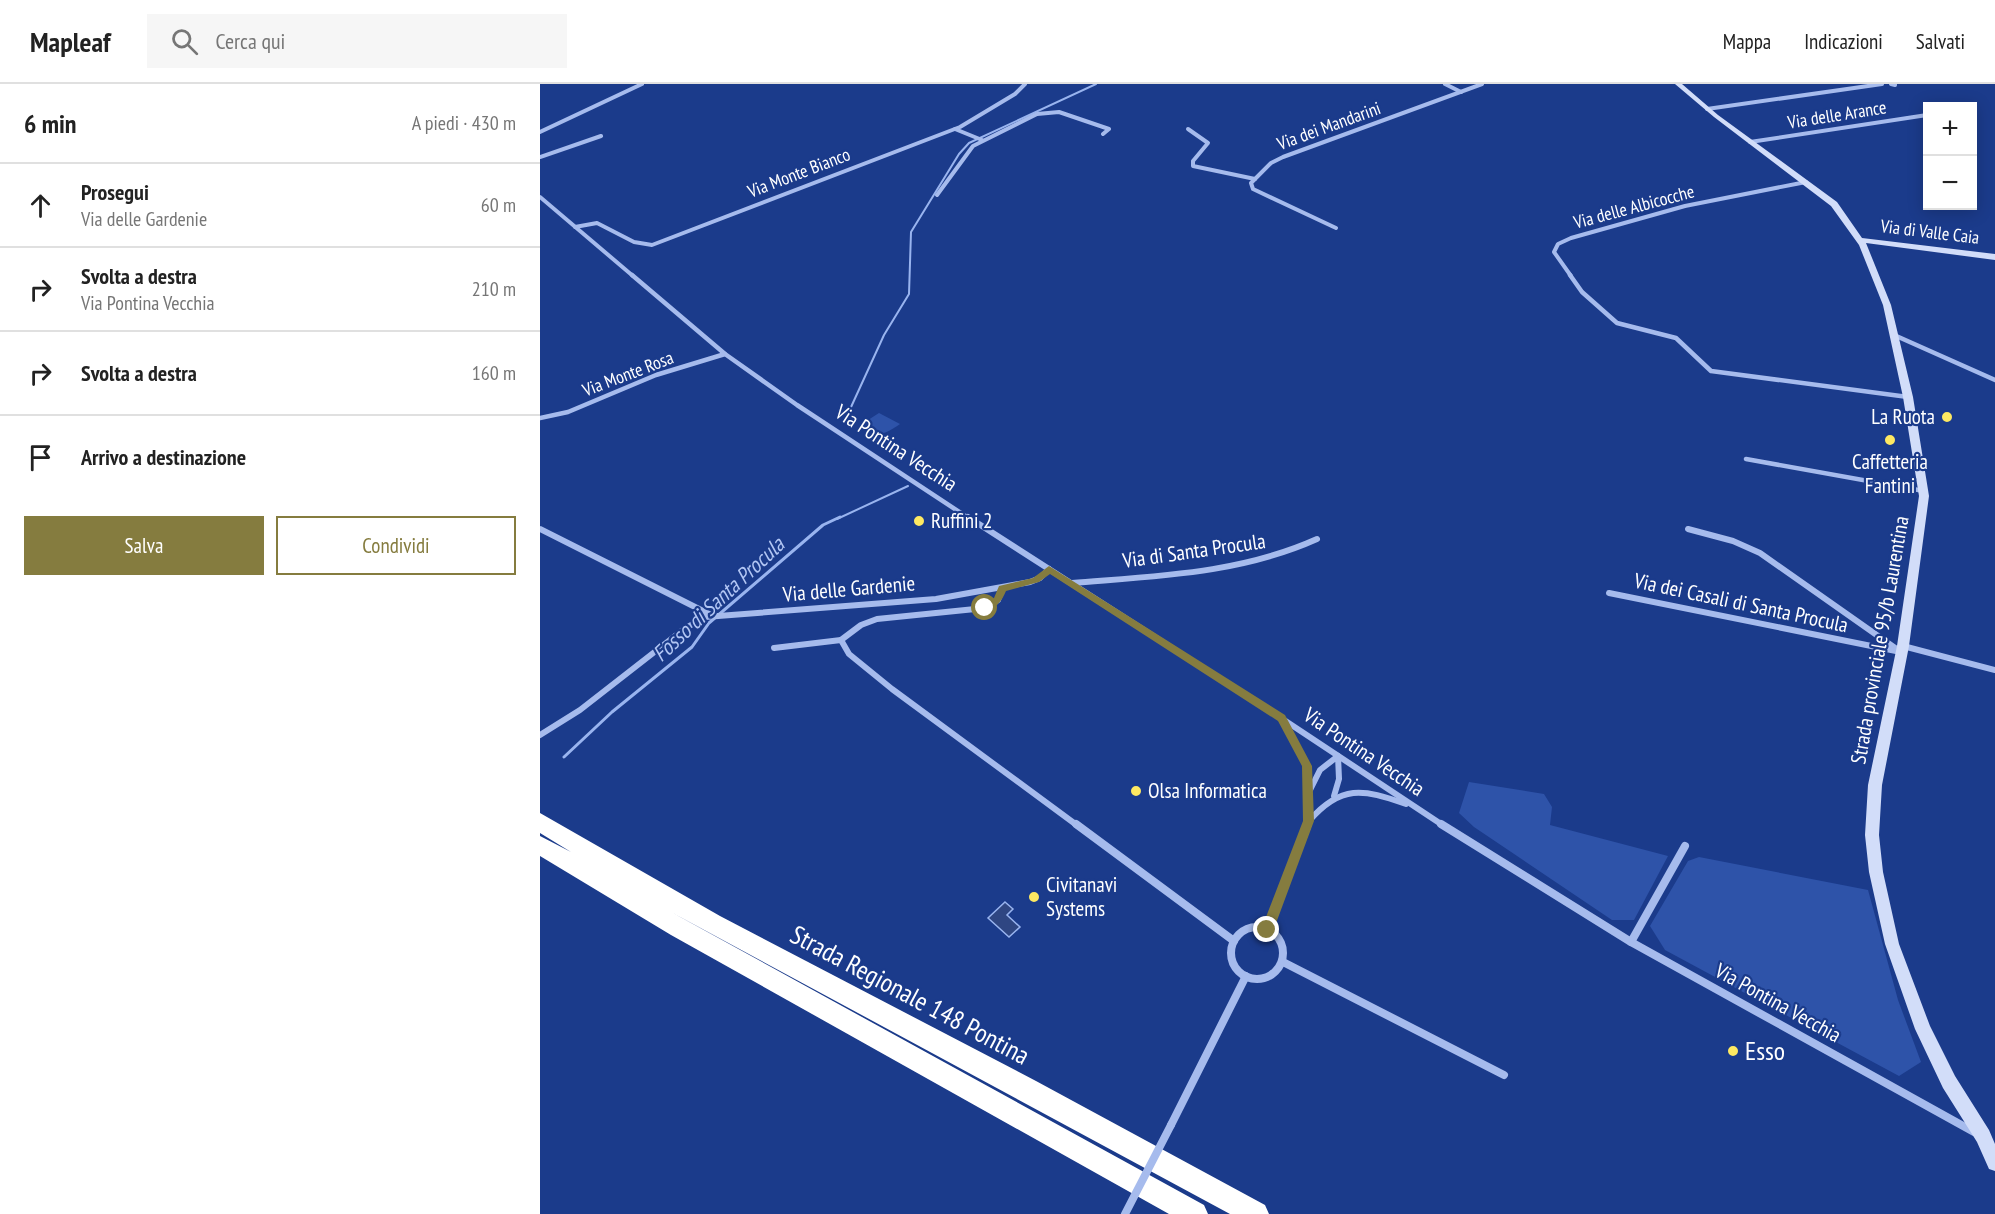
<!DOCTYPE html>
<html lang="it">
<head>
<meta charset="utf-8">
<style>
  :root { --surface:#fff; --page:#f6f6f6; --text:#222; --muted:#767676; --line:#e0e0e0; --accent:#857c3f }
  body { margin:0; font-family:"PT Sans Narrow",sans-serif; background:var(--page); color:var(--text) }
  .controls { position:absolute; right:18px; top:18px; display:grid; overflow:hidden; border-radius:0px; box-shadow:0 3px 15px #0003 }
  .controls button { width:54px; height:54px; display:grid; place-items:center; padding:0; border:0; border-bottom:2px solid var(--line); background:var(--surface); color:var(--text); font:30px sans-serif }
  .stop { position:absolute; width:18px; height:18px; margin:-14px; border:4px solid #857c3f; border-radius:50%; background:#fff }
  .stop.end { background:#857c3f; border-color:#fff; box-shadow:0 2px 6px #0008 }
  .list { margin:0; padding:0; list-style:none }
  h2 { display:flex; justify-content:space-between; align-items:center; height:78px; margin:0; padding:0 24px; font-size:26px }
  h2 small { font-size:20px; font-weight:400; color:var(--muted) }
  .list li { display:grid; grid-template-columns:39px 1fr auto; gap:18px; align-items:center; box-sizing:border-box; height:84px; padding:0 24px; border-top:2px solid var(--line) }
  .list b { display:block; font-size:22px; white-space:nowrap }
  .list p { margin:0; font-size:20px; white-space:nowrap; color:var(--muted) }
  .list em { font-size:20px; font-style:normal; color:var(--muted) }
  .actions { display:flex; gap:12px; padding:18px 24px }
  .actions a { flex:1; padding:14px 0; border:2px solid var(--accent); border-radius:0px; text-align:center; font-size:21px; color:var(--accent) }
  .actions .main { background:var(--accent); color:#fff }
  .icon { flex:none; width:33px; height:33px; fill:none; stroke:currentColor; stroke-width:2; stroke-linecap:round; stroke-linejoin:round }
  .map { position:relative; flex:none; width:1455px; height:1130px; overflow:hidden }
  header { display:flex; align-items:center; gap:36px; box-sizing:border-box; height:84px; padding:0 30px; background:var(--surface); border-bottom:2px solid var(--line) }
  header strong { font-size:28px }
  nav { display:flex; gap:33px; margin-inline-start:auto; font-size:21px }
  .search { width:420px; height:54px; background:var(--page); display:flex; align-items:center; gap:15px; box-sizing:border-box; padding:0 21px; border-radius:0px; color:var(--muted); font-size:22px }
  main { display:flex }
  aside { flex:1; background:var(--surface) }
  .map>svg:first-child { display:block }
  .green { fill:#2e53a9 }
  .water { fill:#2f4682; stroke:#99b4ef; stroke-width:1.5 }
  .lines { fill:none; stroke-linecap:round; stroke-linejoin:round }
  .stream-far1 { stroke:#99b4ef; stroke-width:2 }
  .stream { stroke:#99b4ef; stroke-width:3 }
  .street-far3 { stroke:#a6bbed; stroke-width:4 }
  .street-far2 { stroke:#a6bbed; stroke-width:4.5 }
  .street-far1 { stroke:#a6bbed; stroke-width:6 }
  .street { stroke:#a6bbed; stroke-width:8 }
  .secondary { fill:#d2ddf9; fill-rule:evenodd }
  .highway { fill:#fff; fill-rule:evenodd }
  .street-bridge { stroke:#a6bbed; stroke-width:8 }
  .route { fill:#857c3f }
  .poi-dot { fill:#fee962; stroke:#1b3b8b; stroke-width:2 }
  .labels { text-anchor:middle; stroke-width:4.5; stroke-linejoin:round; paint-order:stroke }
  .far-street-label { font-size:18px; fill:#fff; stroke:#1b3b8b }
  .poi-label { font-size:21px; fill:#fff; stroke:#1b3b8b; text-anchor:start }
  .street-label { font-size:21px; fill:#fff; stroke:#1b3b8b }
  .water-label { font-size:22px; font-style:italic; fill:#b2c6f4; stroke:#1b3b8b }
  .near-street-label { font-size:26px; fill:#fff; stroke:#1b3b8b }
  .near-poi-label { font-size:26px; fill:#fff; stroke:#1b3b8b; text-anchor:start }
</style>
</head>
<body>
<header>
<strong>Mapleaf</strong>
<div class="search"><svg class="icon" aria-label="search" viewBox="0 0 24 24"><circle cx="10" cy="10" r="6"/><path d="M15 15l6 6"/></svg>Cerca qui</div>
<nav><a>Mappa</a><a>Indicazioni</a><a>Salvati</a></nav>
</header>
<main>
<aside>
<h2>6 min<small>A piedi · 430 m</small></h2>
<ul class="list">
<li><svg class="icon" aria-label="ahead" viewBox="0 0 24 24"><path d="M12 20V5M6 11l6-6 6 6"/></svg><div><b>Prosegui</b><p>Via delle Gardenie</p></div><em>60 m</em></li>
<li><svg class="icon" aria-label="right" viewBox="0 0 24 24"><path d="M7 20v-9h11M14 6l5 5-5 5"/></svg><div><b>Svolta a destra</b><p>Via Pontina Vecchia</p></div><em>210 m</em></li>
<li><svg class="icon" aria-label="right" viewBox="0 0 24 24"><path d="M7 20v-9h11M14 6l5 5-5 5"/></svg><div><b>Svolta a destra</b></div><em>160 m</em></li>
<li><svg class="icon" aria-label="arrive" viewBox="0 0 24 24"><path d="M6 21V4h12l-3 4 3 4H6"/></svg><div><b>Arrivo a destinazione</b></div></li>
</ul>
<div class="actions"><a class="main">Salva</a><a>Condividi</a></div>
</aside>
<div class="map">
<svg width="1455" height="1130" viewBox="0 0 1455 1130">
  <rect width="100%" height="100%" fill="#1b3b8b"/>
  <g class="green">
    <path d="M339,329L360,340C342,352 342,352 324,341L325,338Z"/>
    <polygon points="929,698 1004,710 1012,723 1010,741 1128,772 1094,836 1072,836 934,743 919,729"/>
    <polygon points="1159,773 1328,806 1358,916 1381,978 1359,992 1125,866 1110,842 1148,777"/>
  </g>
  <polygon class="water" points="465,818 473,825 467,831 480,843 469,853 448,834"/>
  <g class="lines">
    <g class="stream-far1">
      <polyline points="306,334 344,251 369,210 371,148 419,70 429,59 556,0"/>
      <polyline points="297,435 368,402"/>
    </g>
    <polyline class="stream" points="24,673 72,628 152,563 169,539 283,441 300,433"/>
    <g class="street-far3">
      <polyline points="905,0 921,8"/>
      <polyline points="1351,0 1355,1"/>
      <polyline points="1167,25 1342,0"/>
      <polyline points="415,45 442,56"/>
      <polyline points="648,45 668,59 653,77 653,82 715,95"/>
      <polyline points="0,48 102,0"/>
      <polyline points="1210,58 1387,31"/>
      <polyline points="0,73 61,52"/>
      <polyline points="397,111 433,62 497,30 519,28 569,45 563,50"/>
      <polyline points="0,113 93,192"/>
      <polyline points="35,143 57,139 94,158 112,161 420,43 475,10 485,0"/>
      <polyline points="796,144 713,105 711,99 731,79 743,73 942,0"/>
      <polyline points="1031,192 1014,168 1018,160 1031,154 1145,122 1266,98"/>
    </g>
    <g class="street-far2">
      <polyline points="92,191 185,270 257,321 430,435"/>
      <polyline points="1030,191 1042,208 1077,239 1136,254 1171,287 1368,313"/>
      <polyline points="1354,251 1455,296"/>
      <polyline points="0,334 28,328 116,291 185,270"/>
      <polyline points="1206,375 1384,407"/>
    </g>
    <g class="street-far1">
      <polyline points="428,433 741,634 904,742"/>
      <polyline points="0,445 171,531"/>
      <polyline points="1148,445 1193,457 1220,469 1358,566"/>
      <path d="M532,499C616,492 699,490 777,455"/>
      <polyline points="462,504 458,516 445,524 337,535 321,541 301,556 309,570 352,605 538,742"/>
      <polyline points="1069,509 1361,568"/>
      <polyline points="1363,562 1455,586"/>
      <polyline points="234,564 301,556"/>
      <path d="M743,637L767,682L769,737C801,700 823,705 866,720"/>
      <polyline points="0,651 40,626 144,545 165,533 396,515 490,498 500,494 509,485"/>
      <polyline points="770,706 780,686 798,672 799,695 794,712"/>
      <polyline points="767,742 769,737"/>
    </g>
    <g class="street">
      <polyline points="536,740 694,857"/>
      <polyline points="901,740 1091,858 1434,1048"/>
      <circle cx="717" cy="869" r="26"/>
      <polyline points="727,846 768,740"/>
      <polyline points="1091,858 1145,762"/>
      <polyline points="743,878 964,991"/>
      <polyline points="631,1041 706,892"/>
    </g>
    <polygon class="secondary" points="1135,0 1142,0 1178,31 1297,118 1322,154 1455,170 1455,176 1326,159 1351,221 1373,313 1389,412 1369,562 1342,701 1339,751 1343,788 1359,860 1390,942 1415,992 1449,1046 1455,1060 1455,1087 1449,1085 1437,1058 1403,1004 1375,945 1345,860 1329,788 1325,751 1328,701 1357,562 1379,412 1363,313 1343,221 1319,161 1291,122 1174,33"/>
    <polygon class="highway" points="0,729 180,832 496,997 725,1121 729,1130 690,1130 131,828 664,1121 668,1130 629,1130 131,851 0,772 0,752 31,768 0,749"/>
    <polyline class="street-bridge" points="585,1130 631,1041"/>
  </g>
  <path class="route" d="M509,482L745,631L772,682L774,737L732,850H723L721,846L763,737L762,682L738,637L510,490L499,498L466,507C462,517 454,528 442,527V522L454,514L459,502L493,494Z"/>
  <g class="poi-dot">
    <circle cx="1407" cy="333" r="6"/>
    <circle cx="1350" cy="356" r="6"/>
    <circle cx="379" cy="437" r="6"/>
    <circle cx="596" cy="707" r="6"/>
    <circle cx="494" cy="813" r="6"/>
    <circle cx="1193" cy="967" r="6"/>
  </g>
  <g class="labels">
    <g class="far-street-label">
      <text transform="translate(1297 31) rotate(-9)" y="6">Via delle Arance</text>
      <text transform="translate(789 42) rotate(-20)" y="6">Via dei Mandarini</text>
      <text transform="translate(259 89) rotate(-21)" y="6">Via Monte Bianco</text>
      <text transform="translate(1094 123) rotate(-15)" y="6">Via delle Albicocche</text>
      <text transform="translate(1390 148) rotate(7)" y="6">Via di Valle Caia</text>
      <text transform="translate(88 290) rotate(-21)" y="6">Via Monte Rosa</text>
    </g>
    <g class="poi-label">
      <text x="1395" y="340" text-anchor="end">La Ruota</text>
      <text x="1350" y="385" text-anchor="middle">Caffetteria<tspan x="1350" dy="24">Fantini</tspan></text>
      <text x="391" y="444">Ruffini 2</text>
      <text x="608" y="714">Olsa Informatica</text>
      <text x="506" y="808">Civitanavi<tspan x="506" dy="24">Systems</tspan></text>
    </g>
    <g class="street-label">
      <text transform="translate(356 364) rotate(33)" y="7">Via Pontina Vecchia</text>
      <text transform="translate(654 467) rotate(-8)" y="7">Via di Santa Procula</text>
      <text transform="translate(309 505) rotate(-5)" y="7">Via delle Gardenie</text>
      <text transform="translate(1201 519) rotate(12)" y="7">Via dei Casali di Santa Procula</text>
      <text transform="translate(1340 556) rotate(-80)" y="7">Strada provinciale 95/b Laurentina</text>
      <text transform="translate(824 668) rotate(34)" y="7">Via Pontina Vecchia</text>
      <text transform="translate(1238 919) rotate(29)" y="7">Via Pontina Vecchia</text>
    </g>
    <g class="water-label">
      <text transform="translate(178 515) rotate(-43)" y="8">Fosso di Santa Procula</text>
    </g>
    <g class="near-street-label">
      <text transform="translate(370 911) rotate(28)" y="9">Strada Regionale 148 Pontina</text>
    </g>
    <g class="near-poi-label">
      <text x="1205" y="976">Esso</text>
    </g>
  </g>
</svg>
<div class="controls">
<button>+</button>
<button>−</button>
</div>
<div class="stop" style="left:445px;top:524px"></div>
<div class="stop end" style="left:727px;top:846px"></div>
</div>
</main>
</body>
</html>
